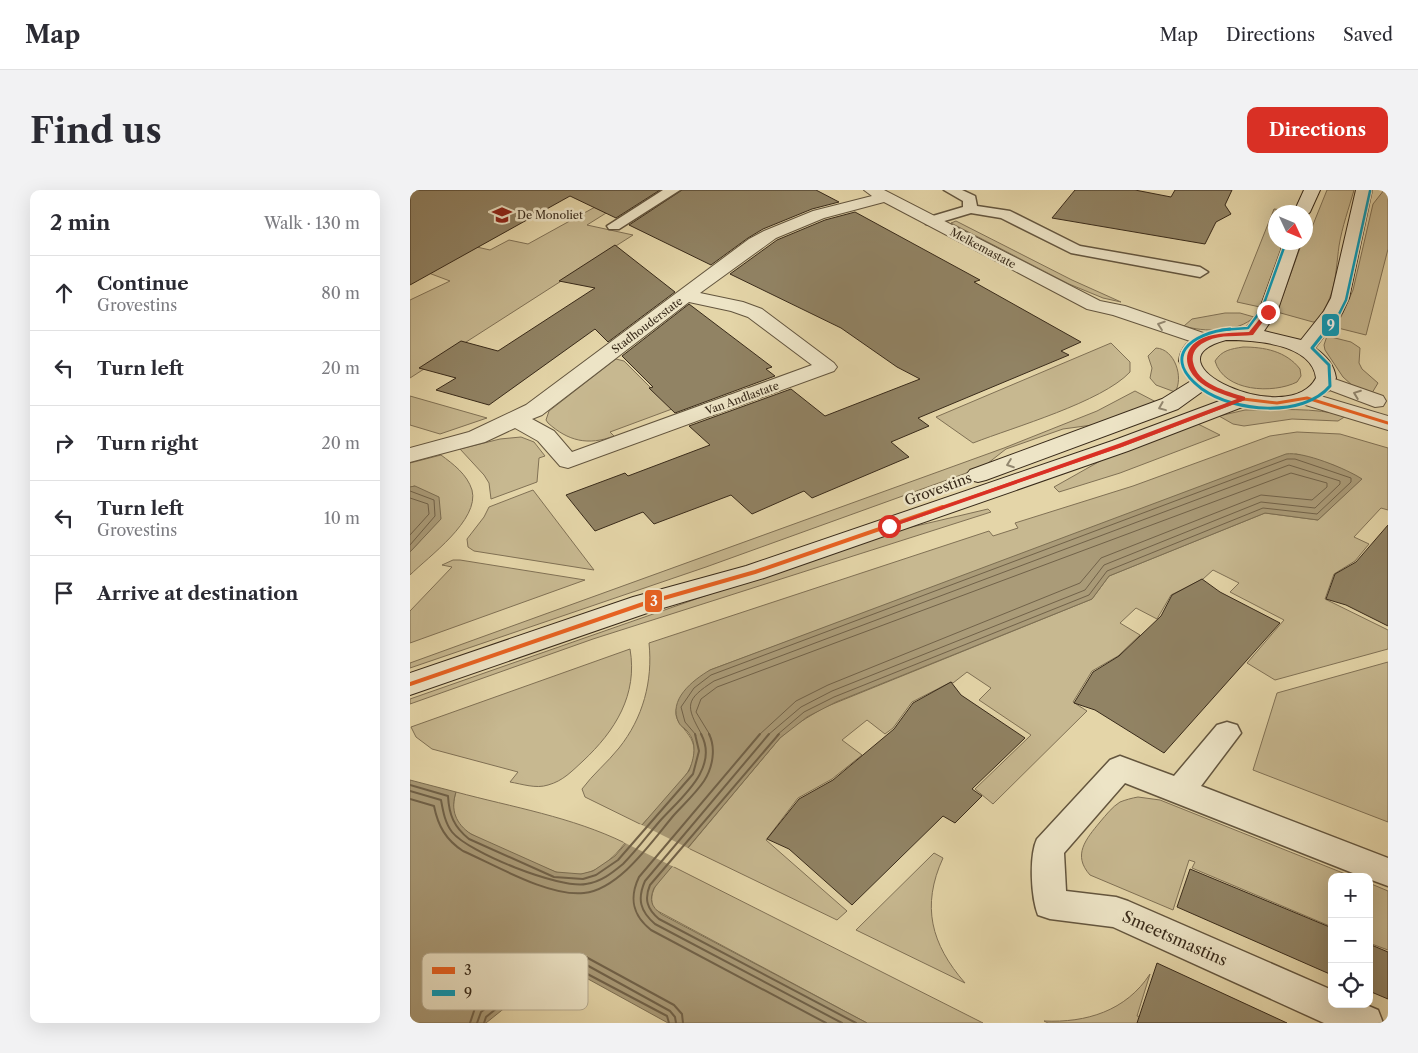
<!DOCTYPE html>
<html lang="en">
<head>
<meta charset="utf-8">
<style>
  :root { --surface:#fff; --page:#f2f2f3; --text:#2b2b33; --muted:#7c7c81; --line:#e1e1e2; --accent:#d93025 }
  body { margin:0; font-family:"Libre Caslon Text",serif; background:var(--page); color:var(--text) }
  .controls { position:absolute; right:15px; bottom:15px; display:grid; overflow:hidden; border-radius:10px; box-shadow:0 5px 20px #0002 }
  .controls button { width:45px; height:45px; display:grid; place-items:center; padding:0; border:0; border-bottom:1px solid var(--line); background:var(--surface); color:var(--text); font:25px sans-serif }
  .compass { position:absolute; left:858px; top:15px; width:45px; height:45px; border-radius:50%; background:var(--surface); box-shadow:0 5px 20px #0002; rotate:134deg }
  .stop { position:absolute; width:15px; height:15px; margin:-11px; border:4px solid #d93025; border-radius:50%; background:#fff }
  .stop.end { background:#d93025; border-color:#fff; box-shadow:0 1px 5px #0008 }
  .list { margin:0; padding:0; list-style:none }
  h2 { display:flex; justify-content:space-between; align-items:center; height:65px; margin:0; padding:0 20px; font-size:21px }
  h2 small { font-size:16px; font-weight:400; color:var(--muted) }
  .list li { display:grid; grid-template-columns:32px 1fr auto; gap:15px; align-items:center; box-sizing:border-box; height:75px; padding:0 20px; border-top:1px solid var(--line) }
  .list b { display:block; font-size:19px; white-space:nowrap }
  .list p { margin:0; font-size:16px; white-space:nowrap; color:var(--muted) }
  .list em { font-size:16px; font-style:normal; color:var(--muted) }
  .icon { flex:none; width:28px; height:28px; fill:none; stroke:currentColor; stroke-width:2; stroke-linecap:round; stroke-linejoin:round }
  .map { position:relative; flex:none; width:978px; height:833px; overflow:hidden; border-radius:10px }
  header { display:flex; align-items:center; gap:30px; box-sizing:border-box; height:70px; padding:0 25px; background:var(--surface); border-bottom:1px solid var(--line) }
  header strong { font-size:24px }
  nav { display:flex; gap:28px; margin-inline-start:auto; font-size:18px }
  .intro { display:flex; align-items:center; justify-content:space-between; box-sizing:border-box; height:120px; padding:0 30px }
  h1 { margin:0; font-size:35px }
  .button { padding:12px 22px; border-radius:10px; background:var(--accent); color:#fff; font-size:18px; font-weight:700 }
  main { display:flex; gap:30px; padding:0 30px }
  aside { flex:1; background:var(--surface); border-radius:10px; box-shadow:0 5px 20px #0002 }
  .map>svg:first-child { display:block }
  .green { fill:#c7b890; stroke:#807155 }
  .water { fill:#aa9b78; stroke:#7c6e52 }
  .pier { fill:#e4d5a8 }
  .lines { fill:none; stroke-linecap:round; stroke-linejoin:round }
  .shore-far1 { stroke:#716249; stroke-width:1 }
  .shore { stroke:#716249; stroke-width:2 }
  .building { fill:#918364; stroke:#382a1a }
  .service-casing { stroke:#63553e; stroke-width:3 }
  .minor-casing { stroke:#63553e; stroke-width:2 }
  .tertiary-casing { stroke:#63553e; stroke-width:2 }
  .secondary-casing { stroke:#382a1a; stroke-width:2 }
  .service { fill:#ede4c6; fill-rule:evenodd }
  .minor { fill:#ede4c6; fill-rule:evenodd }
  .tertiary { fill:#ede4c6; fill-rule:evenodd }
  .secondary { fill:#ede4c6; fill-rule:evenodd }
  .bus-1-far1-casing { stroke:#ede4c6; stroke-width:6 }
  .bus-1-casing { stroke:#ede4c6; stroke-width:8 }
  .bus-2-far1-casing { stroke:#ede4c6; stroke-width:5 }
  .bus-2-casing { stroke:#ede4c6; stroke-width:6 }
  .bus-1-far1 { stroke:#e96222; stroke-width:3 }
  .bus-1 { stroke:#e96222; stroke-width:4 }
  .bus-2-far1 { stroke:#069cbc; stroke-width:2.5 }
  .bus-2 { stroke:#069cbc; stroke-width:3 }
  .oneway { stroke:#928770 }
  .route { fill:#d93025 }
  .labels { text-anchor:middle; stroke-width:5; stroke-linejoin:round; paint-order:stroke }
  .far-poi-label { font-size:11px; fill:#382a1a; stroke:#ede4c6; text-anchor:start }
  .far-street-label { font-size:11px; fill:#382a1a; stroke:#ede4c6 }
  .street-label { font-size:14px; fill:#382a1a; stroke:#ede4c6 }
  .near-street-label { font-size:16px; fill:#382a1a; stroke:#ede4c6 }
  .key { fill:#ede4c6; stroke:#b7ac92; stroke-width:1 }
  .key-label { font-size:14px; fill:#382a1a }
  .line-badge { stroke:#ede4c6; stroke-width:2 }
  .badge-label { font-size:14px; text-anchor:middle; font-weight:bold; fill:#fff }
</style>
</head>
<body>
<header>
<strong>Map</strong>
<nav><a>Map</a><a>Directions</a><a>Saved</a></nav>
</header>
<div class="intro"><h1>Find us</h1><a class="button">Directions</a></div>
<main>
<aside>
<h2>2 min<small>Walk · 130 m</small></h2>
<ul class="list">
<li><svg class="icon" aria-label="ahead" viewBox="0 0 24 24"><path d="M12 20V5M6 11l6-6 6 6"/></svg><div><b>Continue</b><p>Grovestins</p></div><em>80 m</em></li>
<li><svg class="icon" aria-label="left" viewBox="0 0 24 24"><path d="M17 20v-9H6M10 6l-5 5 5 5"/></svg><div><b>Turn left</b></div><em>20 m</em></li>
<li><svg class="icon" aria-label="right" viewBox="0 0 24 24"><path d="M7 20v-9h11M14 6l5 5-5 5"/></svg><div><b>Turn right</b></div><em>20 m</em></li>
<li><svg class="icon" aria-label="left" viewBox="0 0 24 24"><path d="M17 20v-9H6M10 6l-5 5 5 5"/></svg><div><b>Turn left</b><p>Grovestins</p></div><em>10 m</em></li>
<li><svg class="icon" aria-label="arrive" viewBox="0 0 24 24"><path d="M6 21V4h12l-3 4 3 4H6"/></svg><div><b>Arrive at destination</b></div></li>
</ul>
</aside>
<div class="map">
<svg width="978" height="833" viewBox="0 0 978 833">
  <rect width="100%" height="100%" fill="#e4d5a8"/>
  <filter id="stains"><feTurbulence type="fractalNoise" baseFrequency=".004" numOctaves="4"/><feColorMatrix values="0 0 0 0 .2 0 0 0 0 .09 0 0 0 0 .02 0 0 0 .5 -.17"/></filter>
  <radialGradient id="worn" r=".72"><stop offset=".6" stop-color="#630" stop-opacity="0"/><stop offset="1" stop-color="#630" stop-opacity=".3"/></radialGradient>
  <g class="green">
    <path d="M917,0H944C939,18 932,37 929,56C925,87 926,105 906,132H903L867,122L890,58L896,52Z"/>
    <polygon points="974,0 978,0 978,59 956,145 924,137 931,127 943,100 963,14"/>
    <polygon points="205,6 220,8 177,35 223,45 0,188 0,110 40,91 0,76 18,46 80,60 99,50 118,54"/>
    <polygon points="864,19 873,20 873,22 866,22 866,52 871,53 871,61 850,117 827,112"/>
    <polygon points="546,31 662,90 711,112 693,108 659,94 541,33"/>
    <path d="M815,123H830L844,127C828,143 793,142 774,136L782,129Z"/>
    <polygon points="917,146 941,152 950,158 949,173 952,179 968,193 962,203 943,196 933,187 915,160 914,155"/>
    <path d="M701,153L720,172V182C692,212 604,237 563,253L526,227Z"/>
    <path d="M833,157C854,157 876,161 890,179L891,186L887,192C863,204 814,202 805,171C812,160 821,159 833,157Z"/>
    <path d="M746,158C765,159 774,188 765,202L746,195L740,188L742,178L738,166Z"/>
    <path d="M206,169L214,171L262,219L200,242L204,246C178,256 158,251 138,233L136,230L139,221Z"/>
    <polygon points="725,201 748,213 697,233 653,239 596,259 573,277 296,377 0,478 0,473 594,258 687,221"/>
    <polygon points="0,206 77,228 30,244 0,235"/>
    <path d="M835,220C868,220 904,217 936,226L928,231L882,229L834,236L823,234L809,226Z"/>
    <polygon points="788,234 810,245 710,283 649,302 644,297 699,266"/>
    <path d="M887,242L930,244L978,258V320L971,318L944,347L959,354L945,371L924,384L915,409L978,440V459L865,490L837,473L874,430L820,402L829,393L803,380L793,389L761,405L747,429L726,418L710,433L730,445L708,466L682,481L663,512L677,521L583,614L565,599L621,545L569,510L581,498L557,482L543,493L541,492L502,512L483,538L475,544L457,530L432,550L452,565L422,589L388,608L356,650L437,721L427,730L278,658L370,548L382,537L413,518L682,409L699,386L855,323L908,330L951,289L923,275L886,264L300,480C287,492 253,515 271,535C278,544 286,552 284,565C283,586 246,619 232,635L175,607L172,599C183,584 197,573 209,558C233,528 243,491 239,453L579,341L583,346L608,338L605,333L723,296L860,246Z"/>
    <polygon points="111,247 124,252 135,266 129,268 127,292 81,309 79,293 74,285 50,259 90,249"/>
    <path d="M31,265C43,274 57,284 62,300C70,330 18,367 0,385V362L31,328L5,296L0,297V273Z"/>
    <polygon points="123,300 184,380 64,361 58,357 57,349 74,327 79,317"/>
    <polygon points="578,319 581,322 183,449 0,514 0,509 472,344"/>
    <polygon points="43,370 50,370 175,390 0,453 0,421 42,377 32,375"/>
    <path d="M220,459C228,505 205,541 173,571C162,581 153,591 138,595C126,599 112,594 100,592L108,582L22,559L6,547L1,537Z"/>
    <polygon points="978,472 978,632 843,580 867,503"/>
    <path d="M46,602C102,617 162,627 215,653C204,667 191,680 173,684C164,685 154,685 146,682C131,677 61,647 52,638C42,628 42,615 46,602Z"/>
    <path d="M728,607L750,610L943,687H922V737L782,678L785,672L779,670L763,720L680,685C662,665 676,649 690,632C696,625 702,617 710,612C715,610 722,608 728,607Z"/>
    <path d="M524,663L533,668C511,716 521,754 555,793L446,740Z"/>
    <path d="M262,676L573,833H457L244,719C236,701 251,689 262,676Z"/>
    <polygon points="959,693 978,701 978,760 959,753"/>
    <path d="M740,784L727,826L761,833H638L634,831C676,833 716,821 740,784Z"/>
  </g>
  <g class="water">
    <path d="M876,264C893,261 937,279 952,289L908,330L855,323L699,386L682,409L426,512L397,527L370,548L244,698C239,710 241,716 251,724L457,833H258L169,784L137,787L122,796L76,833H0V590L46,602C40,620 46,634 61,644L146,682L171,684L183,681L205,666L279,581C284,568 288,553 277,541C275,538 270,536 269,533C257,510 283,490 300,480Z"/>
    <polygon points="5,296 29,307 31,329 0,362 0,297"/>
  </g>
  <polygon class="pier" points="230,634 280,659 264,677 213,652"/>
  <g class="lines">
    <g class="shore-far1">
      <polyline points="0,301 24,310 25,326 0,355"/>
      <polyline points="0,308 18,314 19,324 0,345"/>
      <polyline points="286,545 275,532 271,517 284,498 301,485 877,269 885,269 941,288 941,292 907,324 853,318 697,381 679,405 424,507 394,522 367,545"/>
      <path d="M292,545C275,515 275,510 304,491L879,275L930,291V294L905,318L851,312L694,375L675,400L422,501L391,517L358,545"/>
      <polyline points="300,545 286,522 291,509 307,497 881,283 917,293 917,297 902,310 851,305 691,368 670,393 418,495 386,511 349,545"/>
    </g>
    <g class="shore">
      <path d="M350,544L229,687C219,708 222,725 241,740L416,833"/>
      <path d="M359,544L235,691C227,709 230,721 245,734L432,833"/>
      <path d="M369,544L240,695C234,709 237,719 249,729L446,833"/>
      <path d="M0,595L38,606C39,625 44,637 59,649L144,687L173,689L186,685L208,670L283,584L289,561L285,544"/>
      <path d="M0,601L31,610C33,621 35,633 42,642C59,663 150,699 176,694C191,692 202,683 213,674C226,661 237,646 249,632C269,609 310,579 291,544"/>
      <path d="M0,609L24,616C28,636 36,650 53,661C85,675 139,707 174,703C210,699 242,651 264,625C274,614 286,603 294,591C303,577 306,558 299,544"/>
      <polyline points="60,833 65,818 111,781 131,770 151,765 176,767 264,815 272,824 273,833"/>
      <polyline points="67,833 71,822 116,787 133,777 152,773 173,773 260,821 265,827 266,833"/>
      <polyline points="74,833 76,827 119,792 135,783 151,779 168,779 257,826 259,833"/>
    </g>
  </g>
  <g class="building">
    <polygon points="0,0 250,0 206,28 160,6 0,95"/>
    <polygon points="272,0 406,0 429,12 402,19 353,39 338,48 301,75 219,35"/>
    <polygon points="665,0 725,0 761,7 765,0 822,0 815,15 821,24 806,32 795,54 642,28"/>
    <polygon points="445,22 570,90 564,92 671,152 651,161 659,165 508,228 519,236 481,252 499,267 402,308 394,301 342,324 321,305 244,334 233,322 185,341 156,305 215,283 218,286 300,255 279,236 381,199 415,226 510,189 487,177 431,138 320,84 367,50 415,30"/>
    <polygon points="205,55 265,102 198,152 185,139 79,215 26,200 46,188 9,178 51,151 88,161 185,98 149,91"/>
    <polygon points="279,114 362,177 356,179 365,186 265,223 239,198 243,197 212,166"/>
    <polygon points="978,335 978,436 936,415 916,409 925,384 946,372"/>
    <polygon points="792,389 810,402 870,433 754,563 685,520 664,513 683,482 709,466 751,426 762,405"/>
    <polygon points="541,492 551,505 615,548 562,599 572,606 545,633 533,626 442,715 379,659 357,649 389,609 423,590 484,539 503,513"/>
    <polygon points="780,679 922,738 922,785 767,717"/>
    <polygon points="959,754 978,762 978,809 959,801"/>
    <polygon points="747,773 877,833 727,833"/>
  </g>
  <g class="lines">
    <defs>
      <g id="service">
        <polygon points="253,0 270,0 209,39 199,39 197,36"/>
        <polygon points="534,0 552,0 565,6 567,16 600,21 670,56 790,77 798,82 790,87 661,63 591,28 561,23 521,35 516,34 514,31 516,28 553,17 553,11"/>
        <path d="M817,532L827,535L831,543L791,596L978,668V696L959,689V687H953L715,593L654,663L656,701L706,707L718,711L922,800V814H954L968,820L973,833H914L703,737L640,729L628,725C621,707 619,666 627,649L700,570L710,566L764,586L807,535Z"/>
      </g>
      <path id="minor" d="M454,0H474L690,111L715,116L802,146L805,150L802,154L795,156L703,125L677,119L474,12L414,28L366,48L290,103L333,112L352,119L424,173L427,177L424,181L158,278L150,276L128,251L105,238L75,252L0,272V258L59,242L116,215L339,49L354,41L403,21L462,6ZM279,112L321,121L338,127L402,175L162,262L144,241L122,229L132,225Z"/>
      <g id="tertiary">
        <polygon points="916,186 973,206 976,211 973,216 965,217 909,196 906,192 909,188"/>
        <polygon points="897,202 978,226 978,240 889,213 886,208 889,203"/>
      </g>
      <g id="secondary">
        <polygon points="894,0 910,0 900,22 896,26 896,22 884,22"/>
        <path d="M946,0H962L939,108L932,123L905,158C916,166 924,174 926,188L920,200L901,212L866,219L835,216L718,261L354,388L243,421L0,505V483L223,407L336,376L702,251L812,210L793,201L768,219L576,290L568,292L560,290L556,285L560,280L752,209L781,191L769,171C772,141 812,138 835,139L849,121L874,52H891L867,122L854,141L891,150L914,121L921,108ZM816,150C843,150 902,153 906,188C879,240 731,172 816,150Z"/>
      </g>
    </defs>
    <use href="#service" class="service-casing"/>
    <use href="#minor" class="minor-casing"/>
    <use href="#tertiary" class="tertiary-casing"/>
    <use href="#secondary" class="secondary-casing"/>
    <use href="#service" class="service"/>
    <use href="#minor" class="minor"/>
    <use href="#tertiary" class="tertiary"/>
    <use href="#secondary" class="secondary"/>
    <defs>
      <polyline id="bus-1-far1" points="530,318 710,256 833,209 867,213 897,208 978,233"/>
      <polyline id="bus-1" points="0,494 233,414 345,382 533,317"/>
      <g id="bus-2-far1">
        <polyline points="811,140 838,138 852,119 876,52"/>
        <polyline points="916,140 928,126 936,110 960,1"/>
      </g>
      <path id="bus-2" d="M820,139C781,143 750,167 792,199C824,222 893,228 920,196L919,175L902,158L917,139"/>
    </defs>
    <use href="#bus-1-far1" class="bus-1-far1-casing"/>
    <use href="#bus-1" class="bus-1-casing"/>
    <use href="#bus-2-far1" class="bus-2-far1-casing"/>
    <use href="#bus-2" class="bus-2-casing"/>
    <use href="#bus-1-far1" class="bus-1-far1"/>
    <use href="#bus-1" class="bus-1"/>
    <use href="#bus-2-far1" class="bus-2-far1"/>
    <use href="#bus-2" class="bus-2"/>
  </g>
  <defs><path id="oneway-chevron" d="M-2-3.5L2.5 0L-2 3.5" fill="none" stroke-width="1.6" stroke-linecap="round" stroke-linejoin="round" transform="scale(1.25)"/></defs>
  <g class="oneway">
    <use href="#oneway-chevron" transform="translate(751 135) rotate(-161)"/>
    <use href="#oneway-chevron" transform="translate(947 204) rotate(-159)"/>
    <use href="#oneway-chevron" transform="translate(752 217) rotate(158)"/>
    <use href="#oneway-chevron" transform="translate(600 274) rotate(160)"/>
  </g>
  <path class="route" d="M856,121L860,122L843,145C828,147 811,144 797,151C788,155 781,162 783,172C787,194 816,201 835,207V210L712,257L482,337L476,336L708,254L827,209C815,205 801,201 791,193C774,180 770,158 793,148C808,142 824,143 839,142Z"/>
  <defs>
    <symbol id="school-bare" viewBox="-9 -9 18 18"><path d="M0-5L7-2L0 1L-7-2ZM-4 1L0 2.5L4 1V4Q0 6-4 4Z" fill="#8f2418" stroke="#ede4c6" stroke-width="2.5" paint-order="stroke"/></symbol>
  </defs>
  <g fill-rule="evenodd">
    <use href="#school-bare" x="78" y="11" width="28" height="28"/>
  </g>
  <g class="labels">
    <g class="far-poi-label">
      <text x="107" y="29">De Monoliet</text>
    </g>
    <g class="far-street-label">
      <text transform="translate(573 58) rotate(28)" y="4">Melkemastate</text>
      <text transform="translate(237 135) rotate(-37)" y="4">Stadhouderstate</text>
      <text transform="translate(332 208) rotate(-20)" y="4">Van Andlastate</text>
    </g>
    <g class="street-label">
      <text transform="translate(528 299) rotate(-20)" y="5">Grovestins</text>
    </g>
    <g class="near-street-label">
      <text transform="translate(765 748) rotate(24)" y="6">Smeetsmastins</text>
    </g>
  </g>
  <rect x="12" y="763" width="166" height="57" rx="8" class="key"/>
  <rect x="22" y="777" width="23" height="7" fill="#e96222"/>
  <rect x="22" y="800" width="23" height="6" fill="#069cbc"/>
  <g class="key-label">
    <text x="54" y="785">3</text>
    <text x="54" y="808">9</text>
  </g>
  <g class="line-badge">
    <rect x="911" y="123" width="19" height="24" rx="5" fill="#069cbc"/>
    <rect x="234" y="399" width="19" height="24" rx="5" fill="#e96222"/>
  </g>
  <g class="badge-label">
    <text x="921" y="140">9</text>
    <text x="244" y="416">3</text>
  </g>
  <rect width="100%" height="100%" filter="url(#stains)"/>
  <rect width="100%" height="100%" fill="url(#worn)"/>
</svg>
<div class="controls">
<button>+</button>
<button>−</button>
<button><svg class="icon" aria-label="locate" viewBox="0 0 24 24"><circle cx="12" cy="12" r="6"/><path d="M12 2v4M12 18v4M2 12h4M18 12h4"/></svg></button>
</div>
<svg class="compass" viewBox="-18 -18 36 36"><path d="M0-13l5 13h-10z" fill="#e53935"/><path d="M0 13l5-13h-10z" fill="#7c7c81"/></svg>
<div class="stop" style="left:479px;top:336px"></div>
<div class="stop end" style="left:858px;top:122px"></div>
</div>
</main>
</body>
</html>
